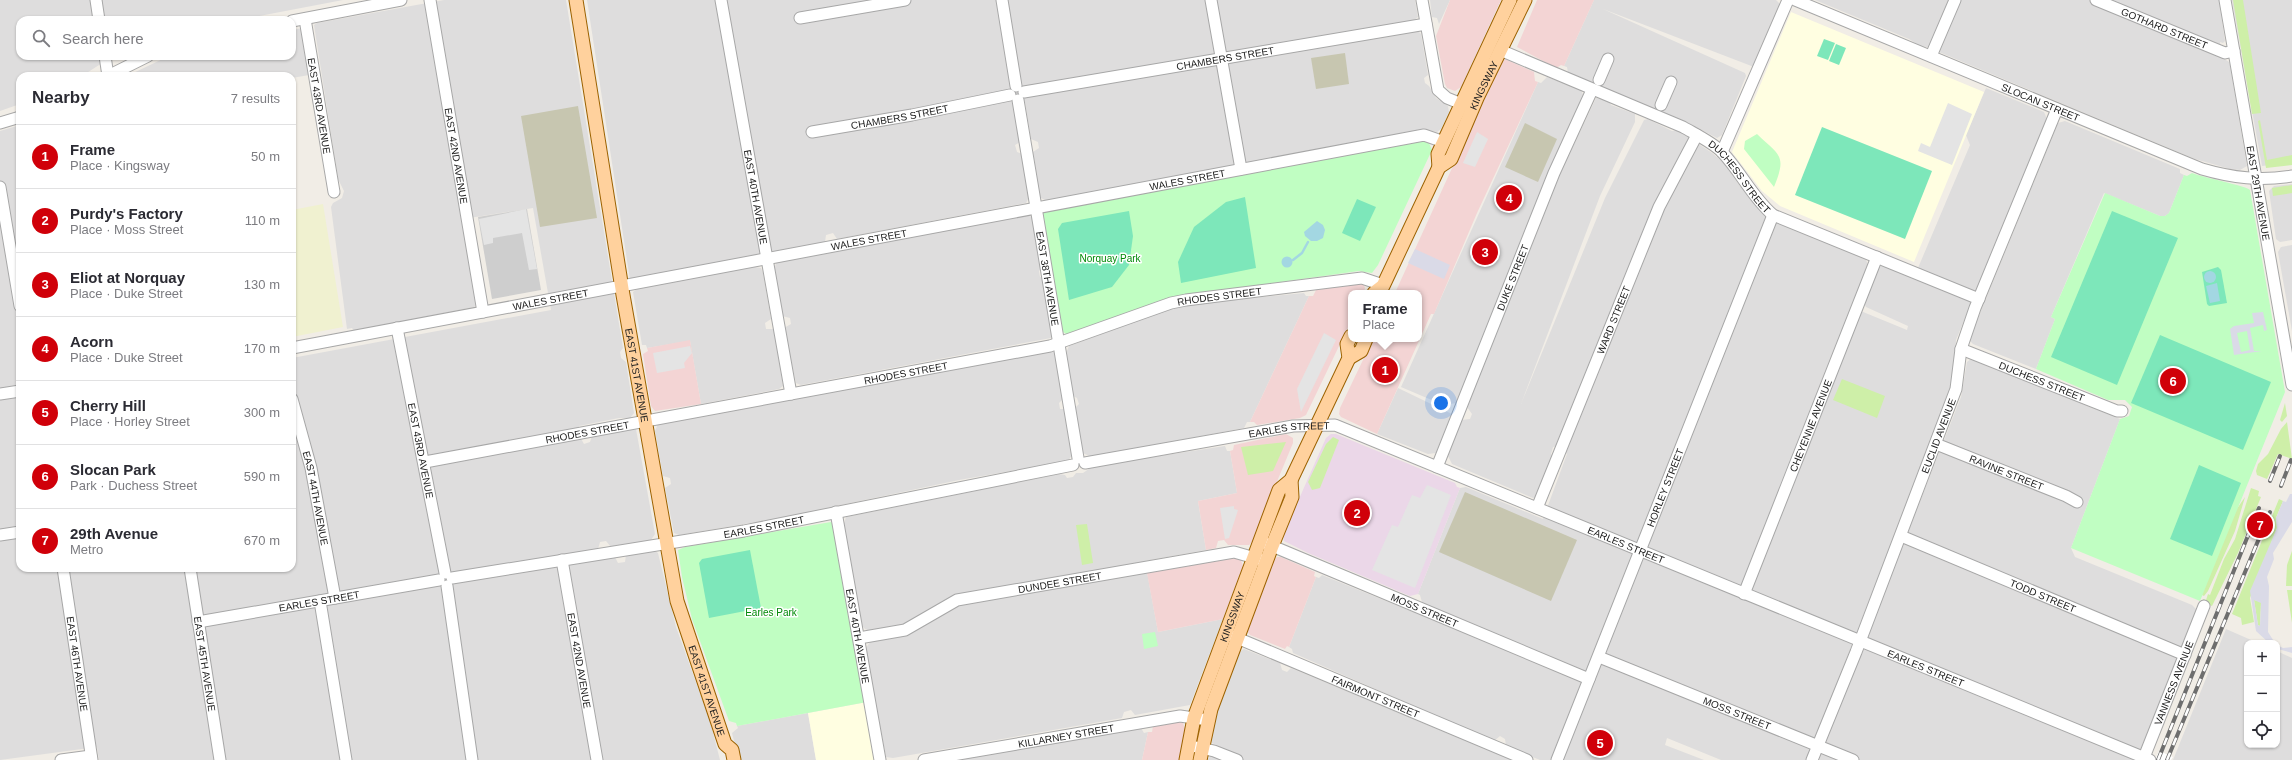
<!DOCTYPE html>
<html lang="en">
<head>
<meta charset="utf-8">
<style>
  :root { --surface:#fff; --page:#f7f7f7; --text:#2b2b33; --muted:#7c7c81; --line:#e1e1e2; --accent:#d00009 }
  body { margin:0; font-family:Arial,sans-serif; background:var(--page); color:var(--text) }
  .controls { position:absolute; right:12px; bottom:12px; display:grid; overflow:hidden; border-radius:8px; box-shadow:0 1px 3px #0004 }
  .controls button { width:36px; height:36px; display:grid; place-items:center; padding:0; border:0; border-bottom:1px solid var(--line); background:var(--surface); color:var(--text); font:20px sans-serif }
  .you { position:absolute; left:1441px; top:403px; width:14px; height:14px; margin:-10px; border:3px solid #fff; border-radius:50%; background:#1a73e8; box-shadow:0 0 0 6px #1a73e833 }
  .badge { display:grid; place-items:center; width:26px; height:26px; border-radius:50%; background:var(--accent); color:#fff; font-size:13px; font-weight:700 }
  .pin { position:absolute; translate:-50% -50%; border:2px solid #fff; box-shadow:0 1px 4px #0006 }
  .popup { position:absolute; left:1348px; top:290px; width:74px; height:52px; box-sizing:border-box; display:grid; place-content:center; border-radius:8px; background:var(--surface); filter:drop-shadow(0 1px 3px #0005); font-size:13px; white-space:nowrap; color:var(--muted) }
  .popup b { font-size:15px; color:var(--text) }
  .popup::after { content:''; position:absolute; left:50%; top:100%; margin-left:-8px; border:8px solid transparent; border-top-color:var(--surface) }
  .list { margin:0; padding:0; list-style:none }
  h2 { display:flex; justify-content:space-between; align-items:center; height:52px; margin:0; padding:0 16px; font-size:17px }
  h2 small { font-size:13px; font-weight:400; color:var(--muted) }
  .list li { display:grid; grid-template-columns:26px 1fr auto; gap:12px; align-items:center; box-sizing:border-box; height:64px; padding:0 16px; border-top:1px solid var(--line) }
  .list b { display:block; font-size:15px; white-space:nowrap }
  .list p { margin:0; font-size:13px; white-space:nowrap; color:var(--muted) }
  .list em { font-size:13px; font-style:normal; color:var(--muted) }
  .icon { flex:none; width:22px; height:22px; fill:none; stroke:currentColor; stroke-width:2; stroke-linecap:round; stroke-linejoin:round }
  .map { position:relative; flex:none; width:2292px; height:760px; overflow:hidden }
  .search { position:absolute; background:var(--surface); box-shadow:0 1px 3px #0004; left:16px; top:16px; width:280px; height:44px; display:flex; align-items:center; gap:10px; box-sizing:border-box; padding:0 14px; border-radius:12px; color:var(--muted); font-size:15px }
  .panel { position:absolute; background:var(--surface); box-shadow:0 1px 3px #0004; left:16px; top:72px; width:280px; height:500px; border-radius:12px }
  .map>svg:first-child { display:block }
  .residential { fill:#dedddd }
  .commercial { fill:#f3d4d4 }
  .industrial { fill:#ebd7e8 }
  .education { fill:#fffee1 }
  .religious { fill:#cecece }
  .construction { fill:#c7c6b0 }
  .farmland { fill:#f0f1d0 }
  .grass { fill:#ceefa8 }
  .park { fill:#c0fec2 }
  .pitch { fill:#7de7ba }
  .parking { fill:#e4e4e4 }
  .plaza { fill:#dadae7; fill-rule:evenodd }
  .water { fill:#a3d7e2 }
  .pier { fill:#fff }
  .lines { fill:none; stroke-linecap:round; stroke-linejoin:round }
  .stream { stroke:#a3d7e2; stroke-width:2.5 }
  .minor-casing { stroke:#a7a7a7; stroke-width:13 }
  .major-casing { stroke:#9c6200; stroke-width:15 }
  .minor { stroke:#fff; stroke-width:11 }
  .major { stroke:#ffd19d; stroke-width:13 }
  .rail-casing { stroke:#6e6e6e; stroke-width:4 }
  .rail { stroke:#fff; stroke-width:2.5; stroke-dasharray:8; stroke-linecap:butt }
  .labels { text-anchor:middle; stroke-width:3; stroke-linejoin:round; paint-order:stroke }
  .street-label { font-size:10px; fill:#202020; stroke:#fff }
  .park-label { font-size:10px; fill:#028a08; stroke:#fff }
</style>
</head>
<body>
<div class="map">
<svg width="2292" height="760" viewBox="0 0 2292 760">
  <rect width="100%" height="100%" fill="#f1ede6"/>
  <g class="residential">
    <polygon points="0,0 343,0 238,20 20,20 20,56 113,56 82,76 20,76 20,104 0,111"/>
    <polygon points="444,0 566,0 623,348 620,352 621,358 626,362 634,413 630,418 619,418 579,426 580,437 584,444 590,442 592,436 636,429 655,534 651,540 611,547 606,541 600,542 598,549 615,557 618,563 625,562 626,555 655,551 658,553 676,627 710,721 720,760 99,760 97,747 0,760 0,131 20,125 20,568 292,568 292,358 551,310 533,208 463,219 477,304 474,307 354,331 352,328 347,329 331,207 333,203 342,198 344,191 338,179 314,25 317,23"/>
    <polygon points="587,0 1415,0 1418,17 1414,20 1233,51 1235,61 1418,31 1421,34 1428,75 1424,78 1425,83 1429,86 1436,98 1448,106 1449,112 1441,129 1437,132 1422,129 1047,201 1039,197 1037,187 1038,184 1033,152 1039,148 1038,142 1031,139 1025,103 1014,104 1020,142 1015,145 1017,152 1022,154 1029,197 1026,203 837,239 833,233 826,235 825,242 630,280"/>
    <polygon points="1430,0 1450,0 1439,24 1437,18 1432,17"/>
    <polygon points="1594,0 1776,0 1781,5 1754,67 1603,9 1745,73 1746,76 1722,135 1717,138 1690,124 1568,73 1567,67 1564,66"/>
    <polygon points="1815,0 2219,0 2225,41 2223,43 2220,42 2223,58 2229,62 2230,65 2247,166 2240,170 2230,169 2195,159 1927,47 1920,46 1909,39"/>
    <polygon points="2232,0 2292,0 2292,162 2262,166"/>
    <polygon points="302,28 309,75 292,78 292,76 121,76 127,76 169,56 292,56 292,30"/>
    <polygon points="1547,77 1581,90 1584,97 1543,185 1457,403 1450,404 1448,407 1401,387 1538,82 1541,83"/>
    <polygon points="1986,88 2044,112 2047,119 1956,340 1954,376 1950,393 1807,760 1721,760 1667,738 1665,745 1704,760 1540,760 1506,746 1505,739 1500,736 1494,741 1293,653 1292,649 1289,647 1316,577 1319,578 1322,575 1413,612 1422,602 1420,595 1418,594 1460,488 1466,487 1543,519 1567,454 1558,446 1553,447 1551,454 1553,457 1536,497 1533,498 1452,464 1448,456 1461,420 1470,419 1472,414 1467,407 1558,178 1596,98 1609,101 1611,105 1635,114 1635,122 1600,196 1521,404 1605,198 1644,120 1648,119 1672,131 1678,130 1712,153 1723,162 1740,186 1764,211 1865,257 1868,265 1851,307 1907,330 1908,326 1866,307 1864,303 1879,267 1885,265 1918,268 1970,145 1966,135"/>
    <polygon points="2065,121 2180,169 2180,173 2184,175 2169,213 2165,216 2160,216 2104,193 2051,317 2055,319 2036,369 1973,344 1969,340 2058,123"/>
    <polygon points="2292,184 2292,240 2280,242 2276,239 2269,191 2274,186"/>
    <polygon points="1028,215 1033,218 1041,269 1039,271 1040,277 1043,278 1052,335 1051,338 801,385 796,383 784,328 791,324 790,318 782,316 774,271 776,263"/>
    <polygon points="2292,245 2292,331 2278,252 2281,247"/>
    <polygon points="755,267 761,268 763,273 771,319 765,323 766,329 774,329 783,386 779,389 701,404 690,341 647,348 646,345 642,345 633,292 640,287"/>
    <polygon points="1304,293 1306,296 1309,296 1250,422 1247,422 1244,428 1091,457 1083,453 1075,408 1079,404 1077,398 1073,396 1066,353 1069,346 1172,308 1200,303"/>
    <polygon points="1053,350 1056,355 1063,399 1059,403 1060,409 1065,409 1072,455 1068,461 959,480 780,518 679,535 674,533 665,488 671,484 670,478 663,476 655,431 658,424"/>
    <polygon points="1972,358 2120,419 2071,548 2075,557 2192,605 2196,609 2197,615 2138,760 1818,760 1961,397 1967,362"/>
    <polygon points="1398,388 1452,414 1436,453 1428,454 1377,434"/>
    <polygon points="1225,446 1227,451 1230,451 1237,493 1198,501 1206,550 1145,561 1158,632 1223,619 1190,705 1135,715 1131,710 1124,712 1122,718 893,758 886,757 865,649 871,641 870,631 865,629 859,622 844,524 846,517 1059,474 1065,475 1067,478 1073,477 1076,473 1083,473 1093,466"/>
    <polygon points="2226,629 2258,643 2247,643 2247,745 2277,745 2277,651 2292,658 2292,760 2173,760"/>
    <polygon points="1244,649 1280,663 1282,670 1287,672 1291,668 1512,760 1206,760 1222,748 1212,743 1211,738 1221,699 1239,652"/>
    <polygon points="808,713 816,760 739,760 732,733 738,728 737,726"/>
    <polygon points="1141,728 1144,733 1148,732 1142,760 948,760"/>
  </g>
  <g class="commercial">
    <polygon points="1450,0 1501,0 1461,87 1455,91 1447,88 1445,84 1436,36"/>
    <polygon points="1537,0 1594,0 1564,66 1561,65 1556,68 1517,47"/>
    <polygon points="1505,59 1534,72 1535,81 1538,82 1477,213 1434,314 1431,314 1377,434 1341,417 1339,414 1340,408 1373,339 1419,339 1419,293 1395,293 1500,63"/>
    <polygon points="1363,283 1365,288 1364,293 1351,293 1351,321 1306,415 1300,418 1257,425 1254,422 1250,422 1309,296 1313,296 1316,290"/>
    <polygon points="690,340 701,404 655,411 651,406 643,354 648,351 647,348"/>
    <polygon points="1286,434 1293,438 1293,443 1252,542 1249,545 1228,545 1224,540 1218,541 1216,548 1206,550 1198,501 1237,493 1230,451 1233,450 1234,445"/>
    <polygon points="1281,557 1315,572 1314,576 1316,577 1289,647 1287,646 1285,649 1250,635 1247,631 1274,560 1277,557"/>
    <polygon points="1236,558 1241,560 1243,566 1223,619 1158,632 1147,573"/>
    <polygon points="1179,722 1183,723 1185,729 1180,760 1142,760 1148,732 1152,732 1153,726"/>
  </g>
  <polygon class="industrial" points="1331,434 1336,434 1455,483 1457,487 1460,488 1418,594 1410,596 1308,553 1284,541 1283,535 1326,438"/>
  <g class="education">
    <polygon points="1791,12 1984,92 1914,262 1780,206 1762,191 1732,152"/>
    <polygon points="867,702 875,760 816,760 808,713"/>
  </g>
  <polygon class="religious" points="527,209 541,290 492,299 478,217"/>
  <g class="construction">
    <polygon points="1345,53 1349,84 1316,89 1311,58"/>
    <polygon points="578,106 597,218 540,227 521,116"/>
    <polygon points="1525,123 1557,139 1538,182 1505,167"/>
    <polygon points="1465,492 1577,540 1551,601 1439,552"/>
  </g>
  <polygon class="farmland" points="323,204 343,327 292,337 292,210"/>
  <g class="grass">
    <polygon points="2233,0 2243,0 2261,113 2252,114"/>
    <polygon points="2260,120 2267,160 2292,155 2292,165 2266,168 2258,121"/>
    <polygon points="2292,185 2292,193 2273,196 2272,188"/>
    <polygon points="1842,379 1885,396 1877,418 1833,400"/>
    <polygon points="2285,403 2287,416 2282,422 2280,420"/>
    <polygon points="2287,422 2292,459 2278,454 2267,479 2257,475 2256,471 2258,464 2268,454 2281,429"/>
    <polygon points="1333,437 1339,440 1320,488 1312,490 1308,482 1326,444"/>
    <polygon points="1286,442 1273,471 1248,475 1241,447"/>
    <polygon points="2251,488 2259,491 2258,496 2261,497 2238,553 2212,606 2202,602 2203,599 2206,600 2208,594 2210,595 2224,559 2235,539"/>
    <polygon points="2245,497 2235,531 2208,591 2204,596 2202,595 2199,601 2234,513"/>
    <polygon points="2279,499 2283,501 2276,518 2277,528 2250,598 2254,622 2242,625 2241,618 2232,614"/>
    <polygon points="1087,524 1093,563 1082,565 1076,525"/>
    <polygon points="2292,551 2292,586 2286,586 2287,565"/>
    <polygon points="2287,590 2292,590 2292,623"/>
    <polygon points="2254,600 2261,602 2260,626 2258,625"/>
  </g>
  <g class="park">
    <path d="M1757,134C1780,156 1787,155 1774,187L1744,149L1745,141Z"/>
    <polygon points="1422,141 1429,143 1432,150 1378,265 1372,273 1359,271 1181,296 1068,335 1063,332 1042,216 1044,212"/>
    <path d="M2192,173C2201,177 2247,186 2250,190L2285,392L2200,601L2071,548L2120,419L2129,416L2132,407L2125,400H2108L2036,369L2055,319L2051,317L2105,193L2160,216H2165L2169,213L2184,175L2187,176Z"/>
    <polygon points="831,522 834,525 867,702 737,726 736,723 729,721 692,619 682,577 678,550 685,547"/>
    <polygon points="1155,632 1158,646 1144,649 1142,634"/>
  </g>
  <g class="pitch">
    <polygon points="1824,39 1835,43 1828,60 1817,56"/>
    <polygon points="1836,44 1846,48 1839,65 1829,61"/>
    <polygon points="1822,127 1932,171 1905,239 1795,195"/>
    <polygon points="1245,197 1256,268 1181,283 1178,262 1194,227 1226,202"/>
    <polygon points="1357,199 1376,207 1360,241 1342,233"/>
    <polygon points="1129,211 1133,236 1129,265 1112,287 1069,300 1058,229 1062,223"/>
    <polygon points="2112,211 2178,238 2117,385 2051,357"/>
    <polygon points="2218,267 2221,270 2227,303 2209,306 2207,304 2202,272"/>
    <polygon points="2160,335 2271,382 2243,450 2131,403"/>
    <polygon points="2199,465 2241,483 2212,556 2170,539"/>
    <polygon points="750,550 761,608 709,618 699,563 702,559"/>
  </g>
  <g class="parking">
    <polygon points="1948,103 1972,114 1952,165 1918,151 1921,143 1930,147"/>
    <polygon points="1477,132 1488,139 1475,167 1463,163"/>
    <polygon points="526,209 537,269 529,270 522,233 493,238 493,243 484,245 479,219"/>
    <polygon points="1324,333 1336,340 1301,412 1297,389"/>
    <polygon points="690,346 692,353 684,363 685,368 657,373 653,353"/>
    <polygon points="1427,485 1451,495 1415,588 1372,570 1392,525 1398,527 1412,495 1420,498"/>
    <polygon points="1234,506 1234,509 1238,510 1229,538 1225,539 1220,508"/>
  </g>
  <g class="plaza">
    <polygon points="1415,249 1450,265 1444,279 1408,263"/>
    <path d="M2263,312L2267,330L2264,331L2263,325L2250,328L2254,351H2262L2234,355L2230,329L2234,326L2254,323L2252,313ZM2247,331L2250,350L2241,352L2237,333Z"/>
    <path d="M2290,494H2292V522L2273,553L2274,559L2267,577L2269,586L2268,632L2275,643H2269L2256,631L2250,591L2277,528L2276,518L2283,501L2286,502ZM2254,600L2261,603L2260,626L2258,625Z"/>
    <polygon points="2277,645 2283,648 2292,647 2292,653 2278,649"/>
  </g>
  <g class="water">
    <polygon points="1317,221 1323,225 1325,230 1323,238 1317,241 1311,241 1305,236 1304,232"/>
    <circle cx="1287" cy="262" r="5.5"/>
    <circle cx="2210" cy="277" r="6"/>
    <polygon points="2217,283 2220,301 2210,303 2206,286"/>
  </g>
  <polygon class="pier" points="2159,751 2173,757 2171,760 2155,760"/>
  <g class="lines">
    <polyline class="stream" points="1293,260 1302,253 1308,242"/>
    <defs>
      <g id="minor">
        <polyline points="96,0 99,20"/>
        <path id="s1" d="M430,0L483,312"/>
        <path id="s2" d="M721,0L791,394"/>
        <polyline points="1002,0 1016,86"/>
        <polyline points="1211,0 1241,169"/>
        <polyline points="1422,0 1438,90 1447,98 1469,107"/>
        <path id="s3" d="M1795,0L2202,169C2233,178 2260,181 2292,176"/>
        <path id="s4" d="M2096,0L2225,53L2234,51"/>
        <path id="s5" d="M2225,0L2292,385"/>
        <polyline points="800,18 905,0"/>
        <path id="s6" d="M305,19L334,192"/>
        <polyline points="292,21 401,0"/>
        <path id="s7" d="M1500,50L1683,127C1695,134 1712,142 1722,152C1741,172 1752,197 1773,215L1979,299"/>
        <polyline points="105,56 108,76"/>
        <polyline points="1931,56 1955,0"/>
        <polyline points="108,76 148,56"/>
        <polyline points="1599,80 1608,59"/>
        <path id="s8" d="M1024,92L1426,24"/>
        <path id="s9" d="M1018,100L1078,458"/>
        <polyline points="1661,105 1671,82"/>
        <polyline points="0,123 20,117"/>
        <path id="s10" d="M812,132L912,115L1010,95"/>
        <polyline points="1722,152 1788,0"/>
        <polyline points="0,187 20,306"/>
        <path id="s11" d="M397,328L445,573"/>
        <path id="s12" d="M292,348L1424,135L1444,142"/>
        <path id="s13" d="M1961,349L2117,411H2122"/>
        <polyline points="0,394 20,391"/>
        <path id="s14" d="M292,399L311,468L335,598"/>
        <path id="s15" d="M1936,444L2066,496L2077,502"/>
        <path id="s16" d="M425,462L1050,346L1171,303L1186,300L1362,278L1383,285"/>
        <path id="s17" d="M1085,463L1293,426L1335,425L2150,760"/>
        <path id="s18" d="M1437,467L1554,173L1592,90"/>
        <path id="s19" d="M1537,508L1659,207L1697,135"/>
        <path id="s20" d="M836,512L880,760"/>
        <polyline points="0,535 20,532"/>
        <path id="s21" d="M1901,536L2185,655"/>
        <path id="s22" d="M1265,543L1589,679"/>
        <path id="s23" d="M562,560L597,760"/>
        <path id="s24" d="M63,568L92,760"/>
        <path id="s25" d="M190,568L220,760"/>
        <path id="s26" d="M452,578L744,531L1073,465"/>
        <polyline points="447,586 472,760"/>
        <path id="s27" d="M1744,594L1877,257"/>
        <polyline points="320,601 346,760"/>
        <path id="s28" d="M198,622L439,580"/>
        <path id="s29" d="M1230,635L1527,760"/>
        <path id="s30" d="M859,638L905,630L957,600L1234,552L1262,560"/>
        <path id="s31" d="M1599,657L1853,760"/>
        <polyline points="1196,747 1214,751 1237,760"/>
        <polyline points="61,760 91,756"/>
        <path id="s32" d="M924,760L1180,716L1208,720"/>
        <path id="s33" d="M1557,760L1773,215"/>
        <path id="s34" d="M1812,760L1856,652L1956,389L1961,349L1975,308L2057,109"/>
        <path id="s35" d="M2143,760L2204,606"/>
      </g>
      <g id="major">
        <path id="s36" d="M576,0L623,295L677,601L725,744L732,750L734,760"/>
        <polyline points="1439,167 1438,154 1510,0"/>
        <path id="s37" d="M1374,293L1383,286L1439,167L1451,159L1477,98L1525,0"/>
        <polyline points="1349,358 1361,351 1366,339"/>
        <path id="s38" d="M1186,760L1194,718L1279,490L1291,480L1349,358L1347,344L1351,336"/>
        <polyline points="1200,760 1211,709 1272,546 1292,497 1291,480"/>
      </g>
    </defs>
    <use href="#minor" class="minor-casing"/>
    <use href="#major" class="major-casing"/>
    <use href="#minor" class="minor"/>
    <use href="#major" class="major"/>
    <defs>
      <g id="rail">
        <polyline points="2270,481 2280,456"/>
        <polyline points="2281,486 2291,460"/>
        <polyline points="2158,760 2259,508"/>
        <polyline points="2167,760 2270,512"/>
      </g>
    </defs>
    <use href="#rail" class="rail-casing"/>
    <use href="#rail" class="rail"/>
  </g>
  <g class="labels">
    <g class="street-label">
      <text dy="4" stroke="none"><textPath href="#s4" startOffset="74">GOTHARD STREET</textPath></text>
      <text dy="4" stroke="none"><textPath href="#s8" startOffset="204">CHAMBERS STREET</textPath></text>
      <text dy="4" stroke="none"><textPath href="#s37" startOffset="238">KINGSWAY</textPath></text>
      <text dy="4" stroke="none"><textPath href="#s3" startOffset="266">SLOCAN STREET</textPath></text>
      <text dy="4" stroke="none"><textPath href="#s6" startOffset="88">EAST 43RD AVENUE</textPath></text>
      <text dy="4" stroke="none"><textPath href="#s10" startOffset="89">CHAMBERS STREET</textPath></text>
      <text dy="4" stroke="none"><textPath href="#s1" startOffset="158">EAST 42ND AVENUE</textPath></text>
      <text dy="4" stroke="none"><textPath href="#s7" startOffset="275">DUCHESS STREET</textPath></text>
      <text dy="4" stroke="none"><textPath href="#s12" startOffset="911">WALES STREET</textPath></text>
      <text dy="4" stroke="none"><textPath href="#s5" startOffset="196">EAST 29TH AVENUE</textPath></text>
      <text dy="4" stroke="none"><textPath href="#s2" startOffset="200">EAST 40TH AVENUE</textPath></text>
      <text dy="4" stroke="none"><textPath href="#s12" startOffset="587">WALES STREET</textPath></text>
      <text dy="4" stroke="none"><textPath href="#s18" startOffset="204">DUKE STREET</textPath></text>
      <text dy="4" stroke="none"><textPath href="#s9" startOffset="181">EAST 38TH AVENUE</textPath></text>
      <text dy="4" stroke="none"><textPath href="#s16" startOffset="813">RHODES STREET</textPath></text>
      <text dy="4" stroke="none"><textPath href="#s12" startOffset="263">WALES STREET</textPath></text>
      <text dy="4" stroke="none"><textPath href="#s19" startOffset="203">WARD STREET</textPath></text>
      <text dy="4" stroke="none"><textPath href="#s16" startOffset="489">RHODES STREET</textPath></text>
      <text dy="4" stroke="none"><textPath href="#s36" startOffset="380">EAST 41ST AVENUE</textPath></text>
      <text dy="4" stroke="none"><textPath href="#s13" startOffset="87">DUCHESS STREET</textPath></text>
      <text dy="4" stroke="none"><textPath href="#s27" startOffset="181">CHEYENNE AVENUE</textPath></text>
      <text dy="4" stroke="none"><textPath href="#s17" startOffset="207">EARLES STREET</textPath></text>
      <text dy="4" stroke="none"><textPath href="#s16" startOffset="165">RHODES STREET</textPath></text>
      <text dy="4" stroke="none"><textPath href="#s34" startOffset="348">EUCLID AVENUE</textPath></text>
      <text dy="4" stroke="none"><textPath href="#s11" startOffset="125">EAST 43RD AVENUE</textPath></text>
      <text dy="4" stroke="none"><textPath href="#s15" startOffset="76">RAVINE STREET</textPath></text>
      <text dy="4" stroke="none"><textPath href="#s33" startOffset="293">HORLEY STREET</textPath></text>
      <text dy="4" stroke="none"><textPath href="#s14" startOffset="102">EAST 44TH AVENUE</textPath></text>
      <text dy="4" stroke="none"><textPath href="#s26" startOffset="316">EARLES STREET</textPath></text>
      <text dy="4" stroke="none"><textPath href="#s17" startOffset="568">EARLES STREET</textPath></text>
      <text dy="4" stroke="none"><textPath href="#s30" startOffset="211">DUNDEE STREET</textPath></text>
      <text dy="4" stroke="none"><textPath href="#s21" startOffset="154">TODD STREET</textPath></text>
      <text dy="4" stroke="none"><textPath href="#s28" startOffset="123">EARLES STREET</textPath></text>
      <text dy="4" stroke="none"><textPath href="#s22" startOffset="173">MOSS STREET</textPath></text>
      <text dy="4" stroke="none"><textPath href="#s38" startOffset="151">KINGSWAY</textPath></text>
      <text dy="4" stroke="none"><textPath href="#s20" startOffset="126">EAST 40TH AVENUE</textPath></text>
      <text dy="4" stroke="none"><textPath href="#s23" startOffset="102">EAST 42ND AVENUE</textPath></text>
      <text dy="4" stroke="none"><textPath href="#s24" startOffset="97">EAST 46TH AVENUE</textPath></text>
      <text dy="4" stroke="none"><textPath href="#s25" startOffset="97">EAST 45TH AVENUE</textPath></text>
      <text dy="4" stroke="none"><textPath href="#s17" startOffset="892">EARLES STREET</textPath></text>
      <text dy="4" stroke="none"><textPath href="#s35" startOffset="83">VANNESS AVENUE</textPath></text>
      <text dy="4" stroke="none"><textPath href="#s36" startOffset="704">EAST 41ST AVENUE</textPath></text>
      <text dy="4" stroke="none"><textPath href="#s29" startOffset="158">FAIRMONT STREET</textPath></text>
      <text dy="4" stroke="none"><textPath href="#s31" startOffset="149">MOSS STREET</textPath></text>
      <text dy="4" stroke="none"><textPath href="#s32" startOffset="144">KILLARNEY STREET</textPath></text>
    </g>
    <g class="park-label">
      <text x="1110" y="262">Norquay Park</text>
      <text x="771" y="616">Earles Park</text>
    </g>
  </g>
</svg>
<div class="controls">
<button>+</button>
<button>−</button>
<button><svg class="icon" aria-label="locate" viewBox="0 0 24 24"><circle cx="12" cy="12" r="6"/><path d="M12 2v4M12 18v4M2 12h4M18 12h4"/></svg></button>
</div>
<div class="you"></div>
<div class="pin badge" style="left:1385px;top:370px">1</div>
<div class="popup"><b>Frame</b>Place</div>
<div class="pin badge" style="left:1357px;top:513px">2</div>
<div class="pin badge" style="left:1485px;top:252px">3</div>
<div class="pin badge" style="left:1509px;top:198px">4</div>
<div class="pin badge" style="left:1600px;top:743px">5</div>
<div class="pin badge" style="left:2173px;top:381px">6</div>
<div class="pin badge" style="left:2260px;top:525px">7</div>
<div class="search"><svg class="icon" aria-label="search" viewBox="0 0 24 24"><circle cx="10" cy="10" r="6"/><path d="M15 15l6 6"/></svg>Search here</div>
<section class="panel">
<h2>Nearby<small>7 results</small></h2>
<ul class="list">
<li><span class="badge">1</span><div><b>Frame</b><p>Place · Kingsway</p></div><em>50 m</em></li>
<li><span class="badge">2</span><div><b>Purdy's Factory</b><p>Place · Moss Street</p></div><em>110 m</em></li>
<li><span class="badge">3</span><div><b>Eliot at Norquay</b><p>Place · Duke Street</p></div><em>130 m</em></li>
<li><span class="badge">4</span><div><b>Acorn</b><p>Place · Duke Street</p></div><em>170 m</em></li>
<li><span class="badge">5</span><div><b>Cherry Hill</b><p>Place · Horley Street</p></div><em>300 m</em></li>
<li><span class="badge">6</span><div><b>Slocan Park</b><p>Park · Duchess Street</p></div><em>590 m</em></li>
<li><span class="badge">7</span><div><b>29th Avenue</b><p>Metro</p></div><em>670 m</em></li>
</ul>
</section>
</div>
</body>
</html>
